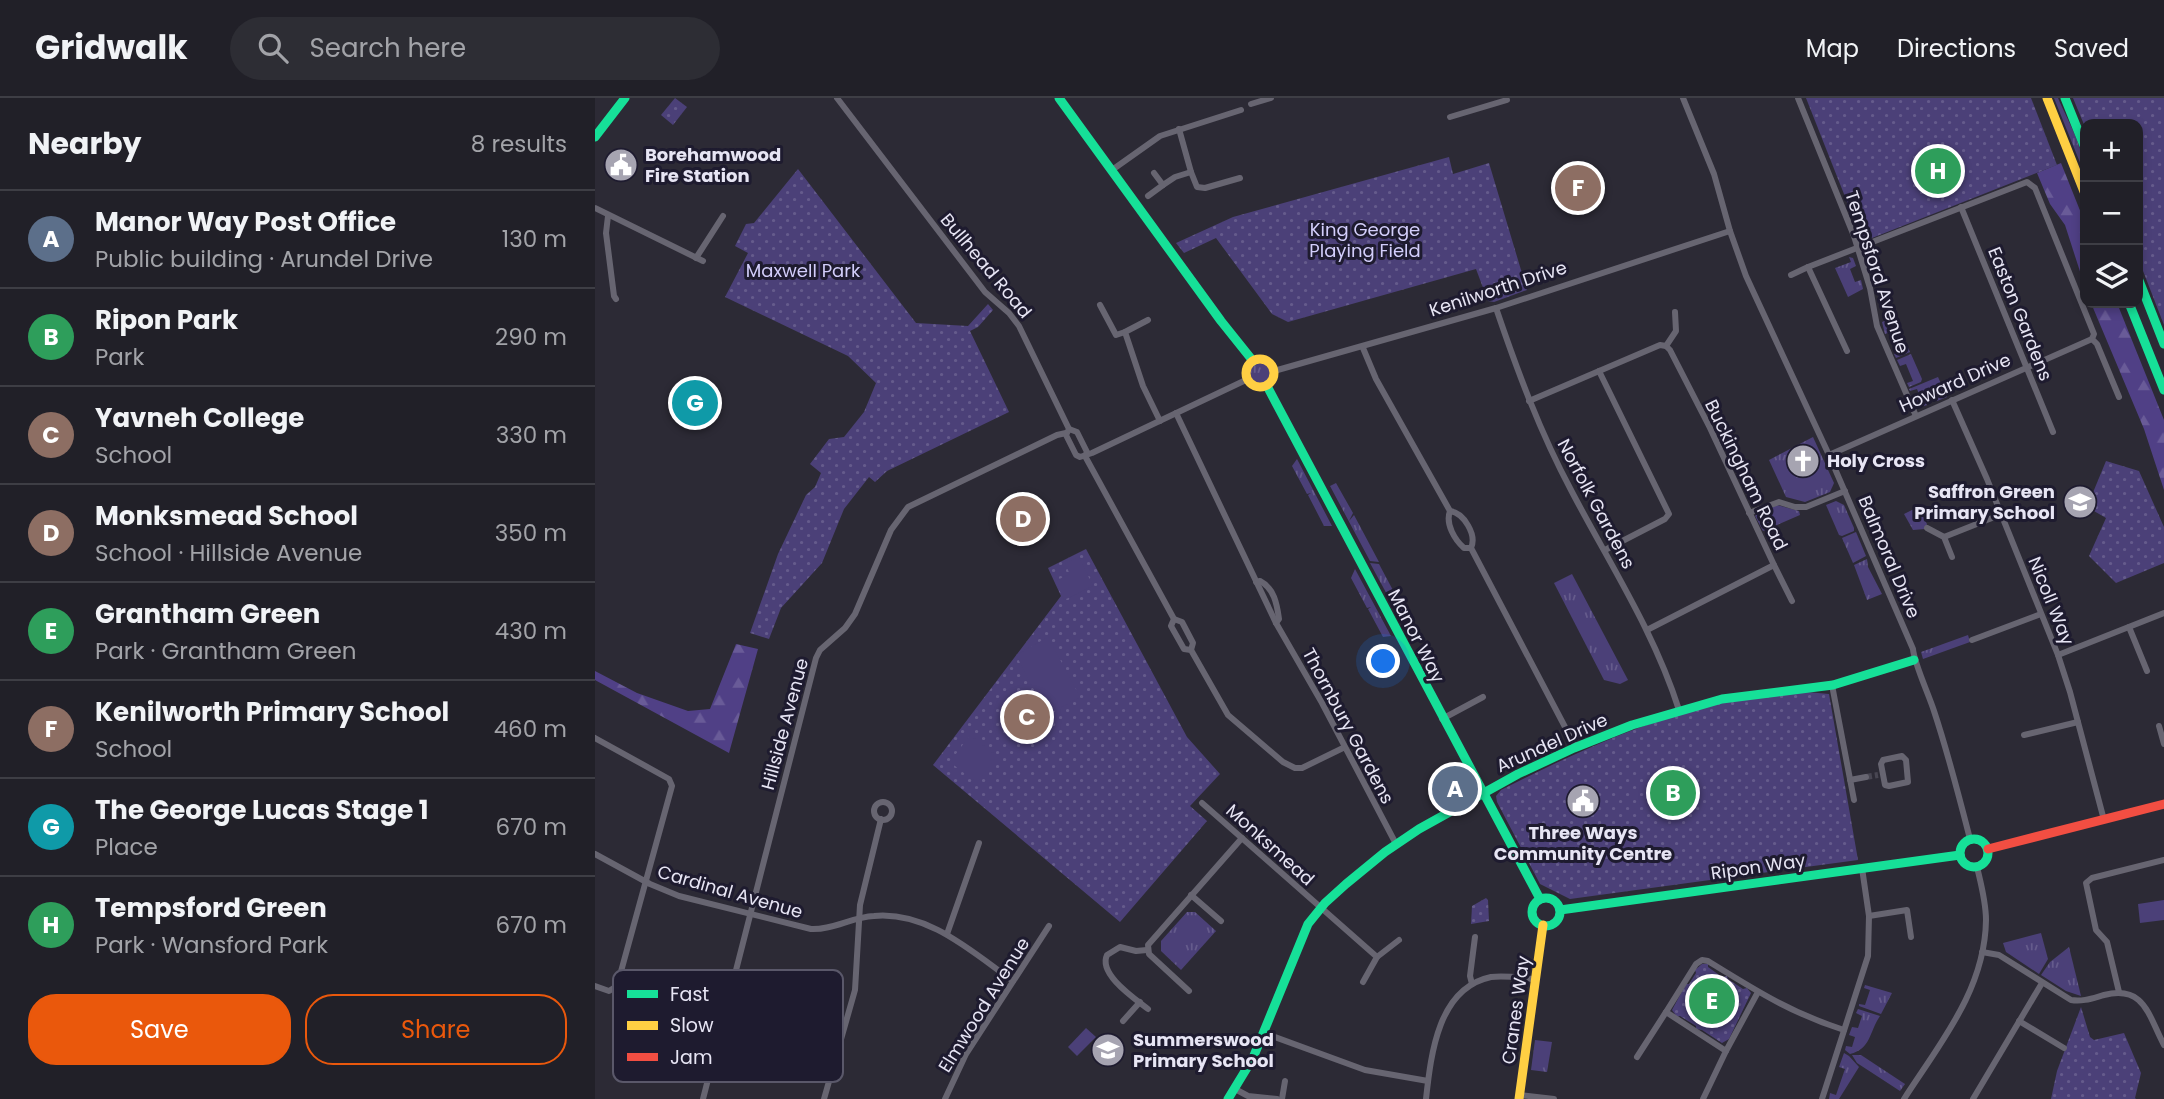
<!DOCTYPE html>
<html lang="en">
<head>
<meta charset="utf-8">
<style>
  :root { --surface:#212028; --page:#2d2d34; --text:#f1f3f6; --muted:#a2a3a8; --line:#3e3e45; --accent:#ea580c }
  body { margin:0; font-family:Poppins,sans-serif; background:var(--page); color:var(--text) }
  .controls { position:absolute; right:21px; top:21px; display:grid; overflow:hidden; border-radius:14px; box-shadow:0 4px 10px #0003 }
  .controls button { width:63px; height:63px; display:grid; place-items:center; padding:0; border:0; border-bottom:2px solid var(--line); background:var(--surface); color:var(--text); font:35px sans-serif }
  .you { position:absolute; left:789px; top:564px; width:24px; height:24px; margin:-18px; border:5px solid #fff; border-radius:50%; background:#1a73e8; box-shadow:0 0 0 10px #1a73e833 }
  .badge { display:grid; place-items:center; width:46px; height:46px; border-radius:50%; background:var(--accent); color:#fff; font-size:23px; font-weight:700 }
  .pin { position:absolute; translate:-50% -50%; border:4px solid #fff; box-shadow:0 2px 7px #0006 }
  .list { margin:0; padding:0; list-style:none }
  h2 { display:flex; justify-content:space-between; align-items:center; height:91px; margin:0; padding:0 28px; font-size:30px }
  h2 small { font-size:23px; font-weight:400; color:var(--muted) }
  .list li { display:grid; grid-template-columns:46px 1fr auto; gap:21px; align-items:center; box-sizing:border-box; height:98px; padding:0 28px; border-top:2px solid var(--line) }
  .list b { display:block; font-size:26px; white-space:nowrap }
  .list p { margin:0; font-size:23px; white-space:nowrap; color:var(--muted) }
  .list em { font-size:23px; font-style:normal; color:var(--muted) }
  .actions { display:flex; gap:14px; padding:21px 28px }
  .actions a { flex:1; padding:16px 0; border:2px solid var(--accent); border-radius:28px; text-align:center; font-size:24px; color:var(--accent) }
  .actions .main { background:var(--accent); color:#fff }
  .icon { flex:none; width:38px; height:38px; fill:none; stroke:currentColor; stroke-width:2; stroke-linecap:round; stroke-linejoin:round }
  .map { position:relative; flex:none; width:1569px; height:1001px; overflow:hidden }
  header { display:flex; align-items:center; gap:42px; box-sizing:border-box; height:98px; padding:0 35px; background:var(--surface); border-bottom:2px solid var(--line) }
  header strong { font-size:33px }
  nav { display:flex; gap:38px; margin-inline-start:auto; font-size:24px }
  .search { width:490px; height:63px; background:var(--page); display:flex; align-items:center; gap:18px; box-sizing:border-box; padding:0 24px; border-radius:38px; color:var(--muted); font-size:26px }
  main { display:flex }
  aside { flex:1; background:var(--surface) }
  .map>svg:first-child { display:block }
  .grass { fill:url(#grass-tufts) }
  .forest { fill:url(#forest-firs) }
  .park { fill:url(#park-dots) }
  .garden { fill:#4b4078 }
  .lines { fill:none; stroke-linecap:round; stroke-linejoin:round }
  .street-tunnel { stroke:#484652; stroke-width:6; stroke-dasharray:6 3; stroke-linecap:butt }
  .street { stroke:#676571; stroke-width:6 }
  .fast { stroke:#16e098; stroke-width:9 }
  .slow { stroke:#ffcf43; stroke-width:9 }
  .jam { stroke:#f24e42; stroke-width:9 }
  .labels { text-anchor:middle; stroke-width:6; stroke-linejoin:round; paint-order:stroke }
  .poi-label { font-size:18px; font-weight:bold; fill:#e7e5f4; stroke:#1e1b2f; text-anchor:start }
  .park-label { font-size:18px; fill:#d3cefb; stroke:#1e1b2f }
  .street-label { font-size:18px; fill:#e7e5f4; stroke:#1e1b2f }
  .key { fill:#1e1b2f; stroke:#5a586a; stroke-width:2 }
  .key-label { font-size:19px; fill:#e7e5f4 }
</style>
</head>
<body>
<header>
<strong>Gridwalk</strong>
<div class="search"><svg class="icon" aria-label="search" viewBox="0 0 24 24"><circle cx="10" cy="10" r="6"/><path d="M15 15l6 6"/></svg>Search here</div>
<nav><a>Map</a><a>Directions</a><a>Saved</a></nav>
</header>
<main>
<aside>
<h2>Nearby<small>8 results</small></h2>
<ul class="list">
<li><span class="badge" style="background:#5c6f8a">A</span><div><b>Manor Way Post Office</b><p>Public building · Arundel Drive</p></div><em>130 m</em></li>
<li><span class="badge" style="background:#2e9e5b">B</span><div><b>Ripon Park</b><p>Park</p></div><em>290 m</em></li>
<li><span class="badge" style="background:#8d6e63">C</span><div><b>Yavneh College</b><p>School</p></div><em>330 m</em></li>
<li><span class="badge" style="background:#8d6e63">D</span><div><b>Monksmead School</b><p>School · Hillside Avenue</p></div><em>350 m</em></li>
<li><span class="badge" style="background:#2e9e5b">E</span><div><b>Grantham Green</b><p>Park · Grantham Green</p></div><em>430 m</em></li>
<li><span class="badge" style="background:#8d6e63">F</span><div><b>Kenilworth Primary School</b><p>School</p></div><em>460 m</em></li>
<li><span class="badge" style="background:#0f9aa8">G</span><div><b>The George Lucas Stage 1</b><p>Place</p></div><em>670 m</em></li>
<li><span class="badge" style="background:#2e9e5b">H</span><div><b>Tempsford Green</b><p>Park · Wansford Park</p></div><em>670 m</em></li>
</ul>
<div class="actions"><a class="main">Save</a><a>Share</a></div>
</aside>
<div class="map">
<svg width="1569" height="1001" viewBox="0 0 1569 1001">
  <defs>
    <pattern id="grass-tufts" width="24" height="20" patternUnits="userSpaceOnUse" patternTransform="scale(1.75)"><rect width="24" height="20" fill="#4b4078"/><path d="M3 7l-1-3M5 7V3M7 7l1-3M15 17l-1-3M17 17v-4M19 17l1-3" fill="none" stroke="#655b8c"/></pattern>
    <pattern id="forest-firs" width="22" height="20" patternUnits="userSpaceOnUse" patternTransform="scale(1.75)"><rect width="22" height="20" fill="#504086"/><path d="M5 1l3.5 6h-7zM16 11l3.5 6h-7z" fill="#695b98"/></pattern>
    <pattern id="park-dots" width="8" height="8" patternUnits="userSpaceOnUse" patternTransform="scale(1.75)"><rect width="8" height="8" fill="#4b4078"/><path d="M2 2h.1M6 6h.1" fill="none" stroke="#655b8c" stroke-width="1.8" stroke-linecap="round"/></pattern>
  </defs>
  <rect width="100%" height="100%" fill="#2c2a35"/>
  <g class="grass">
    <path d="M1459,0H1463C1473,23 1490,52 1490,77Z"/>
    <polygon points="1254,159 1258,160 1261,168 1255,171 1260,184 1266,182 1268,191 1253,199 1240,170 1256,164"/>
    <polygon points="1299,219 1315,254 1301,260 1299,256 1305,253 1296,234 1290,236 1287,224"/>
    <polygon points="1316,256 1327,281 1326,284 1314,289 1312,285 1318,283 1311,266 1305,268 1302,262"/>
    <circle cx="665" cy="275" r="10"/>
    <polygon points="1343,279 1352,299 1342,303 1339,297 1330,301 1332,307 1329,308 1320,303 1326,301 1322,291 1315,293 1314,291"/>
    <polygon points="1218,339 1239,385 1235,394 1210,404 1191,399 1174,362"/>
    <polygon points="702,361 737,428 729,428 713,397 716,395 712,396 697,368"/>
    <polygon points="741,385 758,415 754,423 759,417 784,464 775,463 735,388"/>
    <polygon points="1241,403 1249,407 1259,430 1259,433 1247,438 1244,437 1231,407"/>
    <polygon points="1182,407 1204,413 1205,417 1168,433 1160,418 1163,415"/>
    <polygon points="1323,409 1332,426 1330,431 1318,432 1309,416"/>
    <polygon points="1261,434 1271,458 1258,465 1247,440"/>
    <polygon points="1272,461 1273,469 1287,496 1272,502 1259,467"/>
    <polygon points="775,465 784,466 818,530 815,539"/>
    <polygon points="760,471 796,538 788,539 773,511 776,509 772,510 756,480"/>
    <polygon points="977,476 1033,582 1025,586 1009,582 959,485"/>
    <polygon points="1373,537 1375,544 1328,561 1326,554"/>
    <polygon points="592,814 600,814 621,833 586,872 566,853 566,843"/>
    <polygon points="1446,835 1453,861 1444,876 1411,854 1408,845"/>
    <polygon points="1474,849 1486,898 1471,893 1446,877 1455,864"/>
    <polygon points="1270,887 1297,895 1286,916 1264,908 1264,906 1270,907 1275,892 1269,890"/>
    <path d="M1263,911L1285,918C1274,934 1276,951 1255,956L1250,952L1251,948L1257,949L1260,939L1254,937L1257,929L1263,930L1267,918L1261,915Z"/>
    <polygon points="940,942 957,944 952,974 936,972"/>
    <polygon points="1249,955 1254,958 1264,969 1244,1001 1234,1001 1235,995 1241,997 1250,971 1244,969"/>
    <polygon points="1257,957 1266,957 1310,986 1305,993 1262,965"/>
  </g>
  <g class="forest">
    <polygon points="1466,65 1490,125 1490,189 1470,127 1455,106 1442,75"/>
    <polygon points="1496,205 1522,205 1569,322 1569,392 1549,331"/>
    <polygon points="141,546 163,551 134,655 0,582 0,573 42,595 93,613 115,611"/>
  </g>
  <g class="park">
    <polygon points="80,0 92,9 78,27 66,17"/>
    <polygon points="1211,0 1436,0 1462,67 1272,142 1264,134"/>
    <polygon points="1478,0 1569,0 1569,227 1543,160 1543,26 1490,26 1490,29"/>
    <polygon points="854,59 858,76 894,65 932,192 899,204 893,203 881,171 693,224 677,216 621,140 589,155 581,145 638,119"/>
    <polygon points="203,71 321,225 373,228 393,206 398,212 383,229 375,233 414,314 292,373 280,384 274,379 249,411 227,465 186,510 174,541 155,535 183,456 211,397 220,389 226,375 215,366 234,341 249,339 269,314 281,285 253,258 130,199 153,155 140,148 151,126 159,125"/>
    <polygon points="1511,363 1544,373 1569,429 1569,465 1521,485 1494,458 1511,420 1492,409"/>
    <polygon points="491,451 592,639 625,676 595,708 612,723 525,824 338,667 466,498 453,470"/>
    <path d="M1212,594L1234,596L1263,762L975,801L945,786L902,704L901,698L906,692C977,656 1052,621 1131,604C1157,598 1185,597 1212,594Z"/>
    <polygon points="891,800 893,802 894,823 876,826 877,808"/>
    <polygon points="1107,866 1113,866 1113,869 1127,879 1132,878 1133,881 1148,891 1152,890 1156,895 1134,941 1127,945 1107,932 1101,931 1101,928 1085,918 1082,919 1077,912 1091,886 1094,886 1101,875 1100,872"/>
    <polygon points="1486,909 1495,939 1499,942 1529,935 1546,975 1540,1000 1541,1001 1456,1001 1462,973"/>
  </g>
  <g class="garden">
    <polygon points="484,459 498,488 469,502 460,483 475,476 470,466"/>
    <polygon points="453,539 485,599 452,617 421,557"/>
    <polygon points="375,637 402,658 382,685 355,664"/>
    <polygon points="1569,802 1569,822 1545,825 1543,806"/>
    <polygon points="491,930 501,939 482,958 473,949"/>
  </g>
  <g class="lines">
    <polyline class="street-tunnel" points="1271,679 1283,677"/>
    <g class="street">
      <polyline points="242,0 390,194 414,215 424,228 474,331 471,337 481,357 485,359 497,355 653,281"/>
      <path d="M1088,0L1119,76L1135,133L1151,178L1234,357L1318,551C1319,565 1334,597 1339,613C1353,655 1364,698 1375,741"/>
      <polyline points="1203,0 1259,138 1275,190 1282,228 1321,318"/>
      <polyline points="656,6 676,0"/>
      <polyline points="855,19 912,2"/>
      <polyline points="584,31 596,74 602,89 610,90 645,80"/>
      <polyline points="517,72 565,38 646,12"/>
      <polyline points="559,75 568,87 580,79 596,74"/>
      <polyline points="553,98 568,87"/>
      <polyline points="1366,109 1458,334"/>
      <polyline points="0,110 108,163"/>
      <polyline points="13,118 11,135 19,198 21,201"/>
      <polyline points="101,160 128,118"/>
      <polyline points="1196,177 1213,169"/>
      <polyline points="505,207 521,237 530,234"/>
      <path d="M901,210C922,272 945,334 976,392C1014,465 1059,533 1084,612"/>
      <polyline points="553,222 530,234 548,288 565,323"/>
      <polyline points="1071,248 1081,233 1080,214"/>
      <polyline points="768,250 781,281 855,413"/>
      <polyline points="1252,253 1213,169 1432,84 1440,90 1499,236 1497,241 1502,246 1524,299"/>
      <polyline points="679,273 901,210 1135,133"/>
      <polyline points="1004,273 1074,416 1070,421 1010,452"/>
      <polyline points="1357,302 1392,381 1463,557 1475,594 1509,722"/>
      <polyline points="934,303 1065,247 1071,248 1075,252 1115,330 1179,467 1052,532"/>
      <polyline points="581,315 681,525 727,605 801,746"/>
      <polyline points="474,331 482,334 492,354 490,358 579,521 576,528 589,551 596,552 633,617 688,664 700,670 707,670 748,650"/>
      <polyline points="1234,357 1497,241"/>
      <polyline points="1154,415 1184,404 1200,409 1211,409 1250,393"/>
      <polyline points="1332,430 1349,439 1357,459"/>
      <polyline points="1349,439 1407,416"/>
      <path d="M876,450H869C860,442 850,426 855,413C869,415 882,437 876,450L980,648"/>
      <polyline points="1179,467 1197,503"/>
      <path d="M661,484L665,483C679,490 682,506 684,521L681,525"/>
      <polyline points="579,521 587,524 598,545 596,552"/>
      <polyline points="1534,529 1552,573"/>
      <polyline points="1377,542 1446,516"/>
      <polyline points="1463,557 1569,515"/>
      <polyline points="1237,587 1259,702"/>
      <polyline points="847,621 888,599"/>
      <polyline points="1564,628 1569,646"/>
      <polyline points="1429,637 1483,624"/>
      <polyline points="0,640 74,681 77,688 22,888 14,893 0,888"/>
      <polygon points="1307,658 1311,662 1313,684 1294,688 1290,687 1286,666 1288,662"/>
      <polyline points="1255,682 1271,679"/>
      <circle cx="288" cy="713" r="9"/>
      <polyline points="607,705 782,859 804,842"/>
      <path d="M0,756L55,786L84,798L216,831C238,832 257,819 279,818C333,813 377,854 418,883"/>
      <polyline points="596,797 626,823"/>
      <polyline points="1274,818 1312,812 1316,839"/>
      <polyline points="352,836 384,745"/>
      <path d="M552,852L541,853L525,849L512,857C503,876 539,900 553,911"/>
      <path d="M1387,854L1404,857L1476,902C1488,904 1498,900 1509,897C1550,887 1553,917 1569,947"/>
      <polyline points="768,884 782,859"/>
      <polyline points="877,886 875,878 880,839"/>
      <polyline points="594,893 554,856 553,847 647,740"/>
      <polyline points="1524,894 1512,844 1501,832 1491,785 1497,780 1569,762"/>
      <polyline points="528,923 545,904"/>
      <polyline points="1424,923 1469,950"/>
      <polyline points="669,935 770,972 833,983"/>
      <polyline points="1131,953 1163,894"/>
      <polyline points="1042,959 1071,914"/>
      <polyline points="640,991 653,998 682,1001"/>
      <polyline points="925,997 959,1001"/>
      <polyline points="108,1001 221,560 225,552 250,530 260,516 296,432 313,409 462,337 471,335"/>
      <polyline points="229,1001 260,892 265,807 286,721"/>
      <polyline points="350,1001 371,956 454,828"/>
      <polyline points="687,1001 690,983"/>
      <path d="M831,1001C836,956 843,890 896,879C911,877 926,880 940,881"/>
      <path d="M1108,1001L1131,953L1071,914L1101,866L1107,862L1113,863C1160,892 1196,915 1249,932"/>
      <polyline points="1227,1001 1273,858 1274,818 1267,770"/>
      <path d="M1309,1001C1345,945 1390,892 1391,822C1391,804 1386,786 1382,769"/>
      <polyline points="1378,1001 1447,885"/>
    </g>
    <g class="fast">
      <polyline points="464,0 626,223 658,263"/>
      <polyline points="1470,0 1490,50"/>
      <polyline points="0,39 30,0"/>
      <polyline points="1543,180 1569,246"/>
      <polyline points="1534,205 1569,292"/>
      <polyline points="672,288 945,801"/>
      <circle cx="1379" cy="755" r="14"/>
      <circle cx="951" cy="814" r="14"/>
      <polyline points="965,812 1365,757"/>
      <polyline points="633,1001 658,960 713,826 730,805 751,786 790,754 824,731 923,676 979,650 1037,627 1127,601 1238,587 1319,562"/>
    </g>
    <g class="slow">
      <polyline points="1452,0 1490,96"/>
      <circle cx="665" cy="275" r="14"/>
      <polyline points="924,1001 948,827"/>
    </g>
    <polyline class="jam" points="1393,751 1569,706"/>
  </g>
  <defs>
    <symbol id="civic-disc" viewBox="-11 -11 22 22"><circle r="9.5" fill="#a6a4b1" stroke="#1e1b2f"/><path d="M-.6-6.5H3V-4.5H.6V-3L4-1V1h2V6H-6V1h2V-1L-.6-3ZM-1.2 2.5V6h2.4V2.5Z" fill="#fff"/></symbol>
    <symbol id="church-disc" viewBox="-11 -11 22 22"><circle r="9.5" fill="#a6a4b1" stroke="#1e1b2f"/><path d="M-1.2-6h2.4v3.5h3.3v2.4h-3.3V6h-2.4V-.1h-3.3v-2.4h3.3Z" fill="#fff"/></symbol>
    <symbol id="school-disc" viewBox="-11 -11 22 22"><circle r="9.5" fill="#a6a4b1" stroke="#1e1b2f"/><path d="M0-5L7-2L0 1L-7-2ZM-4 1L0 2.5L4 1V4Q0 6-4 4Z" fill="#fff"/></symbol>
  </defs>
  <g fill-rule="evenodd">
    <use href="#civic-disc" x="7" y="48" width="38" height="38"/>
    <use href="#church-disc" x="1189" y="344" width="38" height="38"/>
    <use href="#school-disc" x="1466" y="385" width="38" height="38"/>
    <use href="#civic-disc" x="969" y="684" width="38" height="38"/>
    <use href="#school-disc" x="494" y="933" width="38" height="38"/>
  </g>
  <g class="labels">
    <g class="poi-label">
      <text x="50" y="63">Borehamwood<tspan x="50" dy="21">Fire Station</tspan></text>
      <text x="1232" y="369">Holy Cross</text>
      <text x="1460" y="400" text-anchor="end">Saffron Green<tspan x="1460" dy="21">Primary School</tspan></text>
      <text x="988" y="741" text-anchor="middle">Three Ways<tspan x="988" dy="21">Community Centre</tspan></text>
      <text x="538" y="948">Summerswood<tspan x="538" dy="21">Primary School</tspan></text>
    </g>
    <g class="park-label">
      <text x="770" y="138">King George<tspan x="770" dy="21">Playing Field</tspan></text>
      <text x="208" y="179">Maxwell Park</text>
    </g>
    <g class="street-label">
      <text transform="translate(391 168) rotate(50)" y="6">Bullhead Road</text>
      <text transform="translate(1282 174) rotate(72)" y="6">Tempsford Avenue</text>
      <text transform="translate(903 191) rotate(-18)" y="6">Kenilworth Drive</text>
      <text transform="translate(1425 216) rotate(68)" y="6">Easton Gardens</text>
      <text transform="translate(1360 285) rotate(-24)" y="6">Howard Drive</text>
      <text transform="translate(1151 377) rotate(64)" y="6">Buckingham Road</text>
      <text transform="translate(1001 406) rotate(62)" y="6">Norfolk Gardens</text>
      <text transform="translate(1294 459) rotate(67)" y="6">Balmoral Drive</text>
      <text transform="translate(1456 503) rotate(68)" y="6">Nicoll Way</text>
      <text transform="translate(821 538) rotate(63)" y="6">Manor Way</text>
      <text transform="translate(190 626) rotate(-75)" y="6">Hillside Avenue</text>
      <text transform="translate(753 628) rotate(62)" y="6">Thornbury Gardens</text>
      <text transform="translate(957 645) rotate(-24)" y="6">Arundel Drive</text>
      <text transform="translate(675 747) rotate(42)" y="6">Monksmead</text>
      <text transform="translate(1163 769) rotate(-8)" y="6">Ripon Way</text>
      <text transform="translate(135 794) rotate(16)" y="6">Cardinal Avenue</text>
      <text transform="translate(389 907) rotate(-58)" y="6">Elmwood Avenue</text>
      <text transform="translate(921 912) rotate(-82)" y="6">Cranes Way</text>
    </g>
  </g>
  <rect x="18" y="872" width="230" height="112" rx="10" class="key"/>
  <rect x="32" y="892" width="31" height="8" fill="#16e098"/>
  <rect x="32" y="923" width="31" height="9" fill="#ffcf43"/>
  <rect x="32" y="955" width="31" height="8" fill="#f24e42"/>
  <g class="key-label">
    <text x="75" y="903">Fast</text>
    <text x="75" y="934">Slow</text>
    <text x="75" y="966">Jam</text>
  </g>
</svg>
<div class="controls">
<button>+</button>
<button>−</button>
<button><svg class="icon" aria-label="layers" viewBox="0 0 24 24"><path d="M12 4l9 5-9 5-9-5zM3 14l9 5 9-5"/></svg></button>
</div>
<div class="you"></div>
<div class="pin badge" style="left:860px;top:691px;background:#5c6f8a">A</div>
<div class="pin badge" style="left:1078px;top:695px;background:#2e9e5b">B</div>
<div class="pin badge" style="left:432px;top:619px;background:#8d6e63">C</div>
<div class="pin badge" style="left:428px;top:421px;background:#8d6e63">D</div>
<div class="pin badge" style="left:1117px;top:903px;background:#2e9e5b">E</div>
<div class="pin badge" style="left:983px;top:90px;background:#8d6e63">F</div>
<div class="pin badge" style="left:100px;top:305px;background:#0f9aa8">G</div>
<div class="pin badge" style="left:1343px;top:73px;background:#2e9e5b">H</div>
</div>
</main>
</body>
</html>
